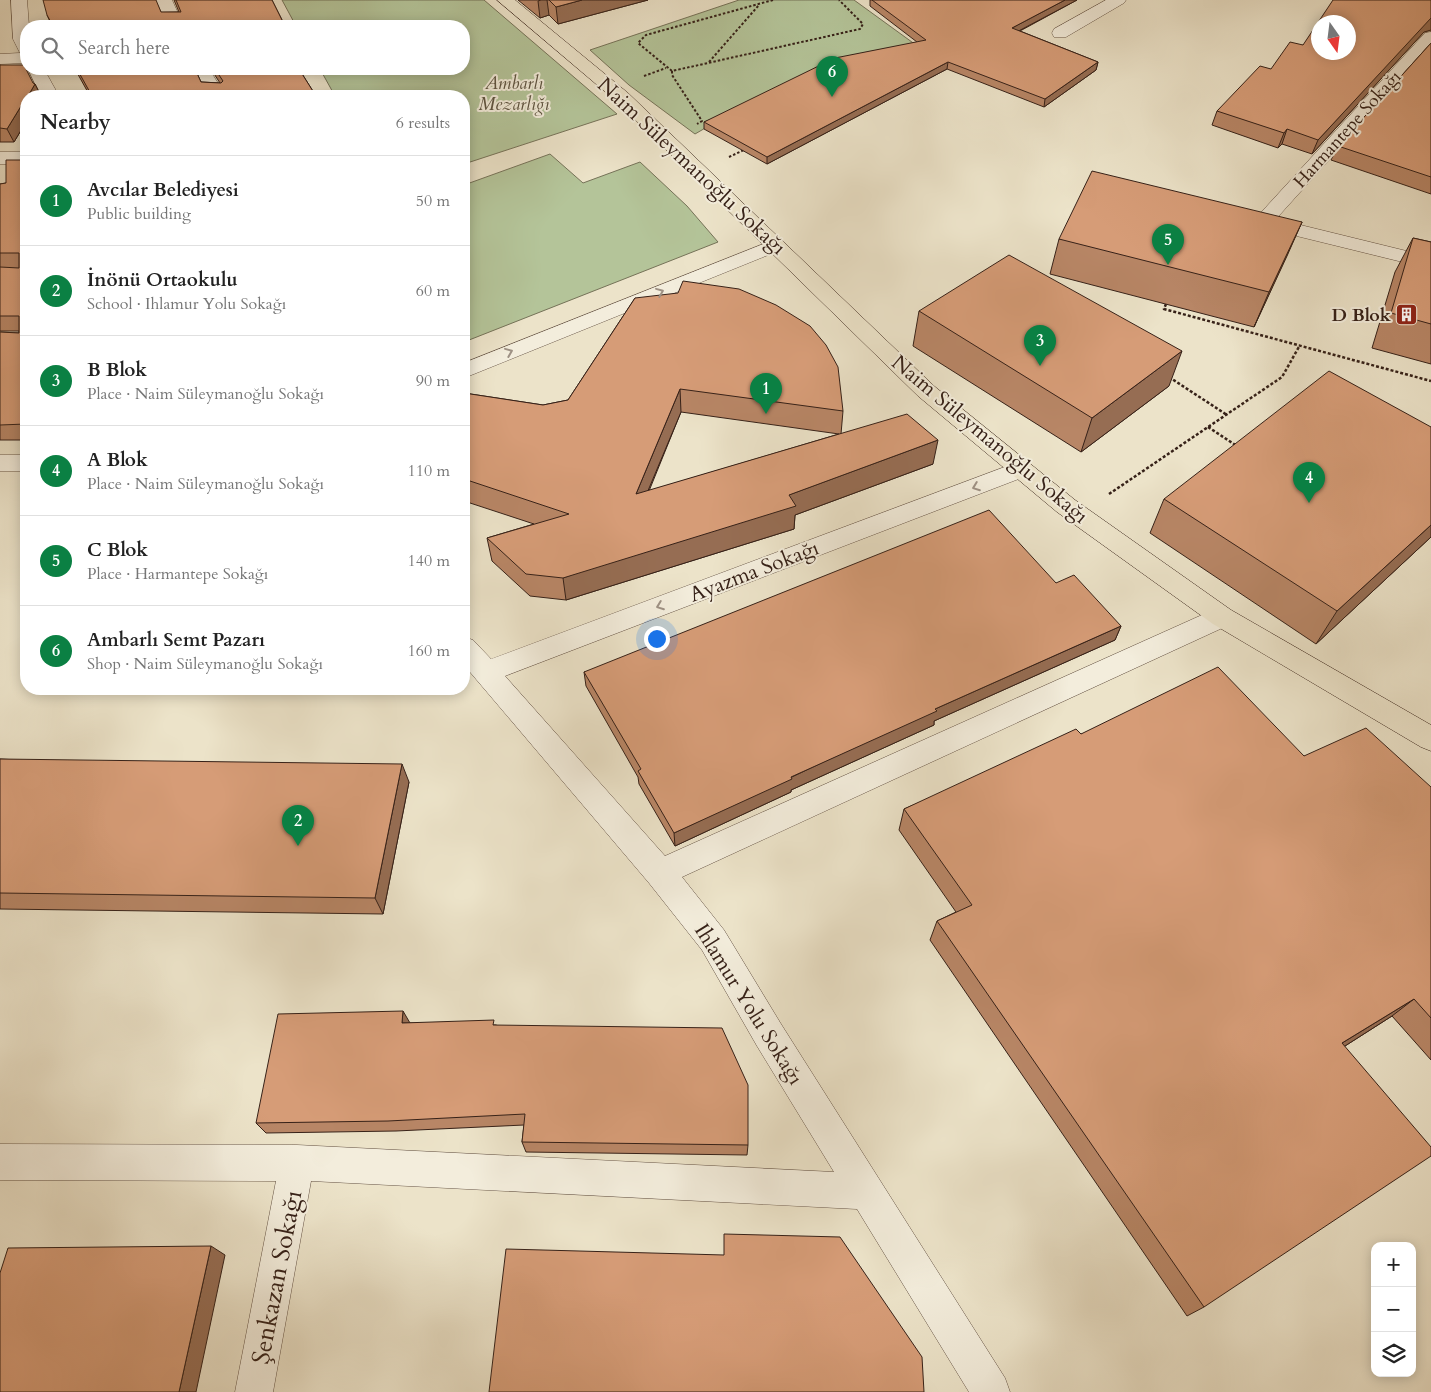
<!DOCTYPE html>
<html lang="en">
<head>
<meta charset="utf-8">
<style>
  :root { --surface:#fff; --page:#f2f2f2; --text:#222; --muted:#767676; --line:#e0e0e0; --accent:#0b8043 }
  body { margin:0; font-family:Cardo,serif; background:var(--page); color:var(--text) }
  .controls { position:absolute; right:15px; bottom:15px; display:grid; overflow:hidden; border-radius:10px; box-shadow:0 2px 12px #0003 }
  .controls button { width:45px; height:45px; display:grid; place-items:center; padding:0; border:0; border-bottom:1px solid var(--line); background:var(--surface); color:var(--text); font:25px sans-serif }
  .compass { position:absolute; left:1311px; top:15px; width:45px; height:45px; border-radius:50%; background:var(--surface); box-shadow:0 2px 12px #0003; rotate:166deg }
  .you { position:absolute; left:656px; top:638px; width:18px; height:18px; margin:-12px; border:4px solid #fff; border-radius:50%; background:#1a73e8; box-shadow:0 0 0 8px #1a73e833 }
  .badge { display:grid; place-items:center; width:32px; height:32px; border-radius:50%; background:var(--accent); color:#fff; font-size:16px; font-weight:700 }
  .pin { position:absolute; translate:-50% -41px; filter:drop-shadow(0 1px 2px #0008) }
  .pin::after { content:''; position:absolute; top:26px; width:18px; height:15px; background:inherit; clip-path:polygon(0 0,100% 0,50% 100%) }
  .list { margin:0; padding:0; list-style:none }
  h2 { display:flex; justify-content:space-between; align-items:center; height:65px; margin:0; padding:0 20px; font-size:21px }
  h2 small { font-size:16px; font-weight:400; color:var(--muted) }
  .list li { display:grid; grid-template-columns:32px 1fr auto; gap:15px; align-items:center; box-sizing:border-box; height:90px; padding:0 20px; border-top:1px solid var(--line) }
  .list b { display:block; font-size:19px; white-space:nowrap }
  .list p { margin:0; font-size:16px; white-space:nowrap; color:var(--muted) }
  .list em { font-size:16px; font-style:normal; color:var(--muted) }
  .icon { flex:none; width:28px; height:28px; fill:none; stroke:currentColor; stroke-width:2; stroke-linecap:round; stroke-linejoin:round }
  .map { position:relative; flex:none; width:1431px; height:1392px; overflow:hidden }
  .search { position:absolute; background:var(--surface); box-shadow:0 2px 12px #0003; left:20px; top:20px; width:450px; height:55px; display:flex; align-items:center; gap:12px; box-sizing:border-box; padding:0 18px; border-radius:20px; color:var(--muted); font-size:19px }
  .panel { position:absolute; background:var(--surface); box-shadow:0 2px 12px #0003; left:20px; top:90px; width:450px; height:605px; border-radius:20px }
  .map>svg:first-child { display:block }
  .green { fill:#b4c499; stroke:#757258 }
  .lines { fill:none; stroke-linecap:round; stroke-linejoin:round }
  .minor-casing { stroke:#645244; stroke-width:1 }
  .major-casing { stroke:#362118; stroke-width:1 }
  .path-far1 { stroke:#362118; stroke-width:2; stroke-dasharray:2.5 2; stroke-linecap:butt }
  .path { stroke:#362118; stroke-width:2.5; stroke-dasharray:3 2; stroke-linecap:butt }
  .minor { fill:#f3eddc; fill-rule:evenodd }
  .major { fill:#ece3c9; fill-rule:evenodd }
  .wall { fill:#b88666; stroke:#362118; fill-rule:evenodd }
  .shaded-wall { fill:#966d53; stroke:#362118 }
  .building { fill:#d69c77; stroke:#362118; fill-rule:evenodd }
  .oneway { stroke:#9e9184 }
  .labels { text-anchor:middle; stroke-width:4; stroke-linejoin:round; paint-order:stroke }
  .far-park-label { font-size:18px; font-style:italic; fill:#5c523f; stroke:#f3eddc }
  .far-street-label { font-size:18px; fill:#362118; stroke:#f3eddc }
  .far-poi-label { font-size:18px; font-weight:bold; fill:#362118; stroke:#f3eddc; text-anchor:end }
  .street-label { font-size:21px; fill:#362118; stroke:#f3eddc }
  .near-street-label { font-size:25px; fill:#362118; stroke:#f3eddc }
</style>
</head>
<body>
<div class="map">
<svg width="1431" height="1392" viewBox="0 0 1431 1392">
  <rect width="100%" height="100%" fill="#ece3c9"/>
  <filter id="stains"><feTurbulence type="fractalNoise" baseFrequency=".004" numOctaves="4"/><feColorMatrix values="0 0 0 0 .2 0 0 0 0 .09 0 0 0 0 .02 0 0 0 .5 -.17"/></filter>
  <radialGradient id="worn" r=".72"><stop offset=".6" stop-color="#630" stop-opacity="0"/><stop offset="1" stop-color="#630" stop-opacity=".3"/></radialGradient>
  <g class="green">
    <polygon points="282,0 484,0 617,114 464,164 464,96 335,96 320,69 464,69 464,26 296,26"/>
    <polygon points="739,0 854,0 916,45 757,98 695,134 629,85 590,50"/>
    <polygon points="550,154 583,183 640,162 687,206 718,242 464,342 464,185"/>
  </g>
  <g class="lines">
    <defs>
      <g id="minor">
        <polygon points="11,0 27,0 29,26 26,26 26,63 0,64 0,54 20,53 13,39"/>
        <polygon points="156,0 172,0 184,26 168,26"/>
        <polygon points="1106,0 1126,0 1124,3 1066,37 1054,37 1052,33 1054,29"/>
        <polygon points="1431,32 1431,47 1276,219 1431,257 1431,269 1256,226 1253,222 1256,218 1425,33"/>
        <polygon points="28,69 44,69 59,96 41,96"/>
        <polygon points="193,69 209,69 226,96 208,96"/>
        <rect x="0" y="152" width="26" height="12"/>
        <polygon points="776,239 783,241 786,245 783,249 464,378 464,363"/>
        <rect x="0" y="455" width="26" height="16"/>
        <polygon points="1021,461 1029,463 1033,469 1029,475 505,676 665,856 1213,610 1222,607 1231,610 1235,617 1231,624 682,877 724,930 781,1024 1005,1378 1010,1392 969,1392 857,1209 311,1181 273,1392 235,1392 276,1181 0,1180 0,1144 297,1145 834,1172 757,1046 702,950 649,883 464,665 464,637 473,640 491,659"/>
      </g>
      <polygon id="major" points="497,0 515,0 628,93 934,386 1075,500 1231,610 1431,725 1431,751 1421,747 1213,624 1057,512 918,396 616,101"/>
    </defs>
    <use href="#minor" class="minor-casing"/>
    <use href="#major" class="major-casing"/>
    <g class="path-far1">
      <polyline points="773,0 646,35 638,43 672,71 860,29 863,24 839,0"/>
      <polyline points="709,62 759,5"/>
      <polyline points="672,71 672,75 702,121 697,124"/>
      <polyline points="644,76 666,68"/>
      <polyline points="729,157 746,149"/>
    </g>
    <g class="path">
      <polyline points="1166,304 1164,309 1431,381"/>
      <polyline points="1169,377 1227,415"/>
      <polyline points="1208,427 1237,446"/>
      <polyline points="1109,494 1282,377 1300,345"/>
    </g>
    <use href="#minor" class="minor"/>
    <use href="#major" class="major"/>
  </g>
  <g class="wall">
    <polygon points="174,0 272,0 285,26 52,26 47,15 179,12"/>
    <polygon points="518,0 648,0 558,24 549,15 540,18"/>
    <polygon points="870,0 1077,0 1020,31 1098,62 1096,70 1044,107 947,69 767,164 704,129 704,122 917,42 870,6"/>
    <polygon points="1431,0 1431,30 1424,32 1312,154 1282,144 1278,148 1212,125 1217,111 1303,45"/>
    <polygon points="1431,43 1431,194 1331,160 1338,146"/>
    <polygon points="0,65 35,84 41,96 26,96 26,122 14,142 0,142"/>
    <polygon points="75,69 195,69 201,82 220,83 211,69 299,69 316,96 90,96"/>
    <polygon points="26,160 26,440 0,440 0,332 19,333 19,331 0,331 0,184 6,183"/>
    <polygon points="1302,222 1254,327 1050,274 1059,239"/>
    <polygon points="1413,238 1431,242 1431,364 1372,348 1395,272"/>
    <path d="M635,298L843,411L841,434L933,464L795,515L794,529L566,600L530,596L492,561L487,538L534,524L464,501V393L543,405L568,400ZM681,412L839,434L649,491Z"/>
    <polygon points="919,311 1169,386 1081,452 913,346"/>
    <polygon points="1431,427 1431,537 1316,644 1150,533 1164,499"/>
    <polygon points="1056,583 1121,626 1115,640 934,721 934,725 791,790 791,792 675,846 639,784 638,777 586,686 584,672"/>
    <polygon points="1081,734 1304,756 1431,787 1431,1060 1392,1016 1345,1046 1204,1307 1187,1316 930,940 937,921 956,912 899,830 904,809"/>
    <polygon points="0,759 409,782 383,914 0,909"/>
    <polygon points="410,1023 496,1025 748,1145 747,1155 526,1152 522,1142 524,1125 396,1131 266,1133 256,1123"/>
  </g>
  <g class="shaded-wall">
    <polygon points="541,0 547,0 549,15 540,18 538,1"/>
    <polygon points="582,0 648,0 558,24 556,7"/>
    <polygon points="1065,0 1077,0 1011,35 1012,28"/>
    <polygon points="1430,18 1431,18 1431,30 1424,32 1312,154 1318,140"/>
    <polygon points="948,62 947,69 767,164 767,157"/>
    <polygon points="1098,62 1096,70 1044,107 1045,99"/>
    <polygon points="35,84 41,96 28,96"/>
    <polygon points="26,98 26,122 14,142 7,129"/>
    <polygon points="1287,129 1282,144 1278,148 1284,133"/>
    <polygon points="1302,222 1287,256 1254,327 1269,292"/>
    <polygon points="1182,351 1169,386 1081,452 1092,418"/>
    <polygon points="680,389 681,412 637,517 636,494"/>
    <polygon points="938,440 933,464 795,515 794,529 566,600 563,578"/>
    <polygon points="1431,525 1431,537 1316,644 1337,611"/>
    <polygon points="1121,626 1115,640 934,721 934,725 791,790 791,792 675,846 674,833 935,709"/>
    <polygon points="402,764 409,782 383,914 375,898"/>
    <polygon points="1414,999 1392,1016 1323,1060 1342,1043"/>
    <polygon points="403,1011 410,1023 402,1023"/>
    <polygon points="211,1246 225,1255 196,1392 179,1392"/>
  </g>
  <g class="building">
    <polygon points="43,0 156,0 161,12 181,12 176,0 272,0 285,26 53,26 47,15"/>
    <polygon points="549,0 582,0 556,7"/>
    <polygon points="872,0 1065,0 1012,28 1098,62 1045,99 948,62 767,157 704,122 835,58 926,40"/>
    <path d="M1333,0H1431V18L1318,140L1287,129L1284,133L1217,111L1260,66L1271,69L1290,42L1303,45ZM1318,22H1348V52H1318Z"/>
    <polygon points="1431,43 1431,177 1338,146"/>
    <polygon points="0,65 24,65 33,83 35,84 28,96 26,96 26,98 7,129 0,128"/>
    <polygon points="77,69 195,69 201,82 221,83 223,81 215,69 299,69 316,96 92,96"/>
    <polygon points="6,160 26,160 26,424 0,425 0,332 19,333 19,316 0,316 0,267 19,268 19,253 0,253 0,184 6,183"/>
    <polygon points="1092,171 1302,222 1269,292 1059,239"/>
    <polygon points="1413,238 1431,242 1431,324 1391,313"/>
    <polygon points="1009,255 1182,351 1092,418 919,311"/>
    <polygon points="683,281 739,289 776,305 810,326 826,345 838,367 843,411 680,389 636,494 907,414 938,440 789,495 796,506 563,578 526,574 487,538 569,514 464,479 464,393 543,405 568,400 635,298 678,293"/>
    <polygon points="1329,371 1431,427 1431,525 1337,611 1164,499"/>
    <polygon points="989,510 1056,583 1074,575 1121,626 935,709 937,711 791,777 792,779 674,833 638,771 641,769 584,672"/>
    <polygon points="1218,667 1304,756 1366,728 1431,787 1431,1018 1414,999 1342,1043 1431,1147 1431,1156 1204,1307 937,921 972,905 904,809 1076,729 1081,734"/>
    <polygon points="0,759 402,764 375,898 0,893"/>
    <polygon points="403,1011 402,1023 494,1020 493,1025 722,1028 748,1085 748,1145 522,1142 525,1114 388,1121 256,1123 278,1014"/>
    <polygon points="724,1234 840,1237 922,1357 924,1392 489,1392 506,1249 724,1255"/>
    <polygon points="211,1246 179,1392 0,1392 0,1273 8,1248"/>
  </g>
  <defs><path id="oneway-chevron" d="M-2-3.5L2.5 0L-2 3.5" fill="none" stroke-width="1.6" stroke-linecap="round" stroke-linejoin="round" transform="scale(1.25)"/></defs>
  <g class="oneway">
    <use href="#oneway-chevron" transform="translate(660 292) rotate(-22)"/>
    <use href="#oneway-chevron" transform="translate(509 352) rotate(-22)"/>
    <use href="#oneway-chevron" transform="translate(976 487) rotate(159)"/>
    <use href="#oneway-chevron" transform="translate(660 606) rotate(159)"/>
  </g>
  <defs>
    <symbol id="building-square" viewBox="-11 -11 22 22"><rect x="-9" y="-9" width="18" height="18" rx="4" fill="#8f2418" stroke="#f3eddc"/><path d="M-4-6H4V6H1V3H-1V6H-4ZM-2.5-4.3h1.7v1.8h-1.7ZM.8-4.3h1.7v1.8H.8ZM-2.5-1h1.7V.8h-1.7ZM.8-1h1.7V.8H.8Z" fill="#fff"/></symbol>
  </defs>
  <g fill-rule="evenodd">
    <use href="#building-square" x="1394" y="302" width="25" height="25"/>
  </g>
  <g class="labels">
    <g class="far-park-label">
      <text x="514" y="89">Ambarlı<tspan x="514" dy="21">Mezarlığı</tspan></text>
    </g>
    <g class="far-street-label">
      <text transform="translate(1347 129) rotate(-48)" y="6">Harmantepe Sokağı</text>
    </g>
    <g class="far-poi-label">
      <text x="1391" y="321">D Blok</text>
    </g>
    <g class="street-label">
      <text transform="translate(692 166) rotate(43)" y="7">Naim Süleymanoğlu Sokağı</text>
      <text transform="translate(990 439) rotate(40)" y="7">Naim Süleymanoğlu Sokağı</text>
      <text transform="translate(754 571) rotate(-21)" y="7">Ayazma Sokağı</text>
      <text transform="translate(749 1004) rotate(58)" y="7">Ihlamur Yolu Sokağı</text>
    </g>
    <g class="near-street-label">
      <text transform="translate(276 1277) rotate(-79)" y="9">Şenkazan Sokağı</text>
    </g>
  </g>
  <rect width="100%" height="100%" filter="url(#stains)"/>
  <rect width="100%" height="100%" fill="url(#worn)"/>
</svg>
<div class="controls">
<button>+</button>
<button>−</button>
<button><svg class="icon" aria-label="layers" viewBox="0 0 24 24"><path d="M12 4l9 5-9 5-9-5zM3 14l9 5 9-5"/></svg></button>
</div>
<svg class="compass" viewBox="-18 -18 36 36"><path d="M0-13l5 13h-10z" fill="#e53935"/><path d="M0 13l5-13h-10z" fill="#767676"/></svg>
<div class="you"></div>
<div class="pin badge" style="left:766px;top:414px">1</div>
<div class="pin badge" style="left:298px;top:846px">2</div>
<div class="pin badge" style="left:1040px;top:366px">3</div>
<div class="pin badge" style="left:1309px;top:503px">4</div>
<div class="pin badge" style="left:1168px;top:265px">5</div>
<div class="pin badge" style="left:832px;top:97px">6</div>
<div class="search"><svg class="icon" aria-label="search" viewBox="0 0 24 24"><circle cx="10" cy="10" r="6"/><path d="M15 15l6 6"/></svg>Search here</div>
<section class="panel">
<h2>Nearby<small>6 results</small></h2>
<ul class="list">
<li><span class="badge">1</span><div><b>Avcılar Belediyesi</b><p>Public building</p></div><em>50 m</em></li>
<li><span class="badge">2</span><div><b>İnönü Ortaokulu</b><p>School · Ihlamur Yolu Sokağı</p></div><em>60 m</em></li>
<li><span class="badge">3</span><div><b>B Blok</b><p>Place · Naim Süleymanoğlu Sokağı</p></div><em>90 m</em></li>
<li><span class="badge">4</span><div><b>A Blok</b><p>Place · Naim Süleymanoğlu Sokağı</p></div><em>110 m</em></li>
<li><span class="badge">5</span><div><b>C Blok</b><p>Place · Harmantepe Sokağı</p></div><em>140 m</em></li>
<li><span class="badge">6</span><div><b>Ambarlı Semt Pazarı</b><p>Shop · Naim Süleymanoğlu Sokağı</p></div><em>160 m</em></li>
</ul>
</section>
</div>
</body>
</html>
